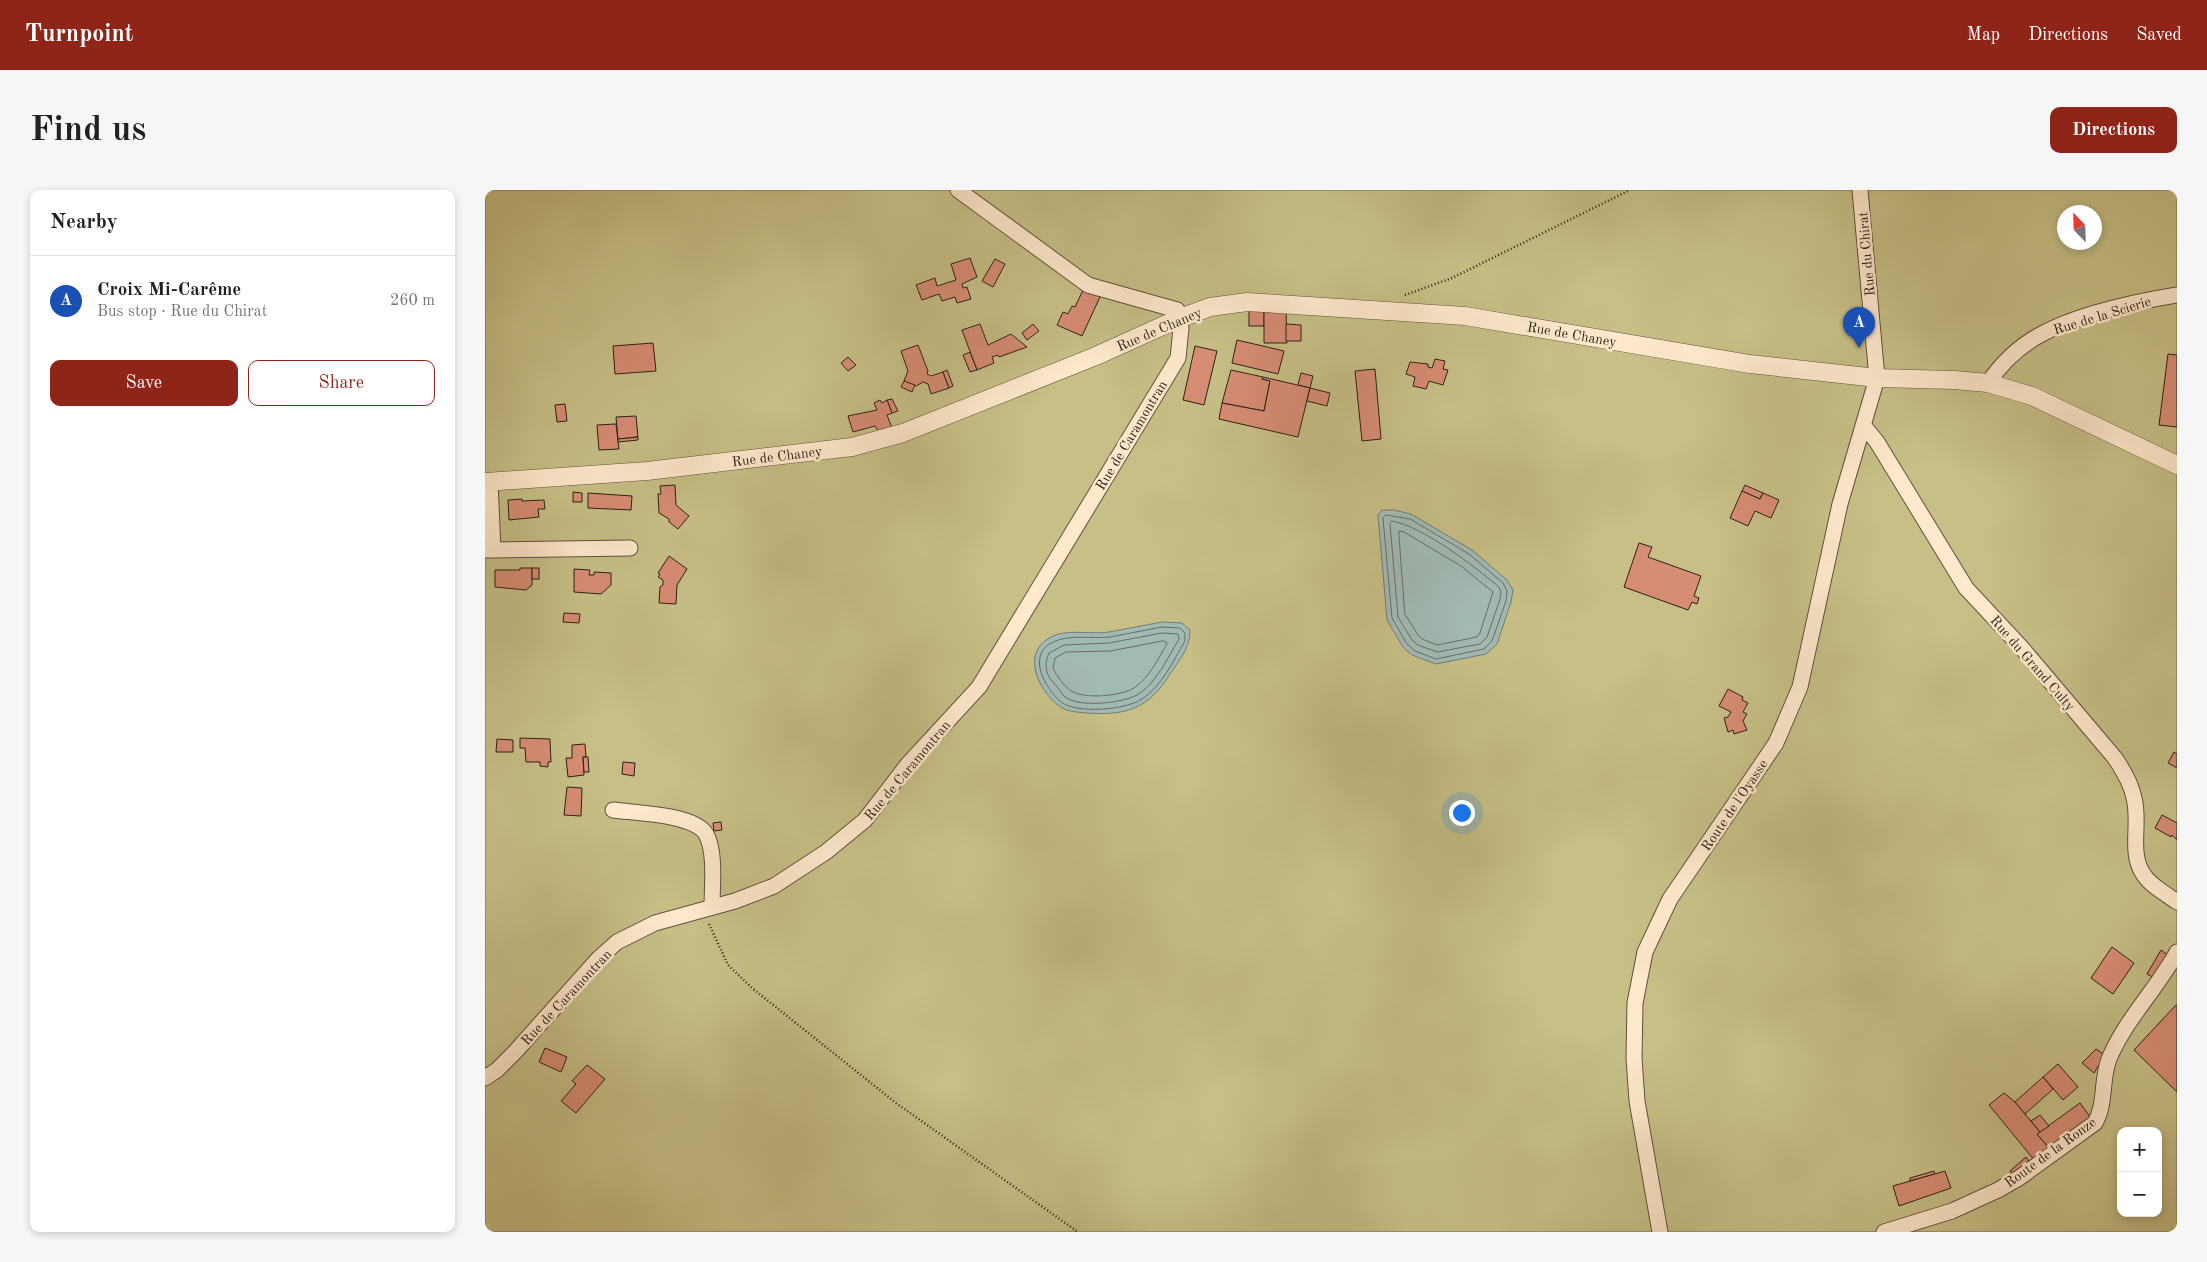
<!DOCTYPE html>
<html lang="en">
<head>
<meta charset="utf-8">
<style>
  :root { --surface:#fff; --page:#f6f6f6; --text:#202124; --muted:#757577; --line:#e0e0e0; --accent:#8f2418 }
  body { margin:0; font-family:"Old Standard TT",serif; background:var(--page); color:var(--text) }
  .controls { position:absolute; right:15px; bottom:15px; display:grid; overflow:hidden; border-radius:10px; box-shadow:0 2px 8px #0003 }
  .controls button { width:45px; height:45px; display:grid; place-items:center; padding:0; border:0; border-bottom:1px solid var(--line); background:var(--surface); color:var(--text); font:25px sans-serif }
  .compass { position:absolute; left:1572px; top:15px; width:45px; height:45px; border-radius:50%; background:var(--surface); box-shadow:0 2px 8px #0003; rotate:337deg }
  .you { position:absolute; left:976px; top:622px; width:18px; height:18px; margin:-12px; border:4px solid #fff; border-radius:50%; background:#1a73e8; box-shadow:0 0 0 8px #1a73e833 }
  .badge { display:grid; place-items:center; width:32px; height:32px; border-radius:50%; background:var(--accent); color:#fff; font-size:16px; font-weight:700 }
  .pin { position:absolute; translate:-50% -41px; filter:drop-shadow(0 1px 2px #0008) }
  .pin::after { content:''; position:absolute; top:26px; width:18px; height:15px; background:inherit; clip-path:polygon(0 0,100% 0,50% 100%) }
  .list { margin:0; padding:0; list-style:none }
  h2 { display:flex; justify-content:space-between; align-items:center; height:65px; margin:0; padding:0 20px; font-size:21px }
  h2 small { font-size:16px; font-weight:400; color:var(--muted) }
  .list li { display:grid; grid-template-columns:32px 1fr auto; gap:15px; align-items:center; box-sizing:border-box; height:90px; padding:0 20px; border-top:1px solid var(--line) }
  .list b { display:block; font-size:19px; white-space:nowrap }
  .list p { margin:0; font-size:16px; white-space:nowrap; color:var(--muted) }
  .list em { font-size:16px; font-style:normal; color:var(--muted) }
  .actions { display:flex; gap:10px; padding:15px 20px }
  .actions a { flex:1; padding:11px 0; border:1px solid var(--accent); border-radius:10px; text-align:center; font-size:18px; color:var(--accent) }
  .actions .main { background:var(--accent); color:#fff }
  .map { position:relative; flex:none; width:1692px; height:1042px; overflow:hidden; border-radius:10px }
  header { display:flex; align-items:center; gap:30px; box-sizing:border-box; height:70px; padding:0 25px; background:var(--accent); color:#fff }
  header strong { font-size:24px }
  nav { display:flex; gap:28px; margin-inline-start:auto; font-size:18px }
  .intro { display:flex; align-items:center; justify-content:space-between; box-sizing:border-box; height:120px; padding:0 30px }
  h1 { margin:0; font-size:35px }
  .button { padding:12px 22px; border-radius:10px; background:var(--accent); color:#fff; font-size:18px; font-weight:700 }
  main { display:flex; gap:30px; padding:0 30px }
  aside { flex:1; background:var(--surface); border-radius:10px; box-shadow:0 2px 8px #0003 }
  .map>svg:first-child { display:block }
  .green { fill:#c7bf86; stroke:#797050; fill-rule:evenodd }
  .water { fill:#a2bab4; stroke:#727d76 }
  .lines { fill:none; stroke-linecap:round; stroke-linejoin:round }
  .shore { stroke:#666e67; stroke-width:1 }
  .building { fill:#d78c74; stroke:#2b211a }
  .minor-casing { stroke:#605040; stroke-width:17 }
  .tertiary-casing { stroke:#605040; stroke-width:19 }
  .path { stroke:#2b211a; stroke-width:2.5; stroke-dasharray:1 2.5; stroke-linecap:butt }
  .minor { stroke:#fee9cc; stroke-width:15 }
  .tertiary { stroke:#fee9cc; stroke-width:18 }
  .labels { text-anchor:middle; stroke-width:5; stroke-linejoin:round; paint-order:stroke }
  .street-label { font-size:14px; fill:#2b211a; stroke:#fee9cc }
</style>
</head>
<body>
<header>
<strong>Turnpoint</strong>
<nav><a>Map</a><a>Directions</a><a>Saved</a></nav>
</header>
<div class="intro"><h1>Find us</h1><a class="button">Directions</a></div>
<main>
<aside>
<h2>Nearby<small></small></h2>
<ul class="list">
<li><span class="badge" style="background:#1a4fb4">A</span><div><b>Croix Mi-Carême</b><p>Bus stop · Rue du Chirat</p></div><em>260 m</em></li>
</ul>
<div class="actions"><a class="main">Save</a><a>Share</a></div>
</aside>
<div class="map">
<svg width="1692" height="1042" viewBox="0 0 1692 1042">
  <rect width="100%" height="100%" fill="#fdddb0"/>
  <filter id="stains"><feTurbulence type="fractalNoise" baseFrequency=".004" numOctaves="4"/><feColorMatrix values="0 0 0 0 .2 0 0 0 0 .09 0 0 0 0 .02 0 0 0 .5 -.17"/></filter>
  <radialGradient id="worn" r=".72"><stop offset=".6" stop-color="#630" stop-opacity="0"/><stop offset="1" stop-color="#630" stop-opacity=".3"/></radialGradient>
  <path class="green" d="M0,0H1692V1042H0ZM1580,22H1610V52H1580ZM1636,941H1673V1023H1636Z"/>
  <g class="water">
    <polygon points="897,320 909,320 926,324 987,360 1022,390 1028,400 1026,412 1012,454 1001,464 951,474 927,465 918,457 902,430 893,325"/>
    <path d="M677,432L697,433L705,440C705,458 695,469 685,484C664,518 642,526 602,523C592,522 581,522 573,515C554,500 536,465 564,448C581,438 605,445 624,442C642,439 659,435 677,432Z"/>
  </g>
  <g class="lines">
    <g class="shore">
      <polygon points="901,325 925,329 984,364 1018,393 1022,401 1021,411 1007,451 999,459 951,469 930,461 922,454 907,428 898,328"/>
      <path d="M907,331C939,337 989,376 1014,397L1016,402L1015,409L1002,447L995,454L952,462L933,455L927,450L913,427L905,334Z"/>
      <polygon points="914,341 919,342 976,376 1008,402 995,443 992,447 952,455 937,449 933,445 920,424"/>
      <path d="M677,437L695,438L700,443V451C688,471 677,496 657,509C641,520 592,524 576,512C560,498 541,465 568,452C585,444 606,449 625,447C642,444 660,440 677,437Z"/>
      <path d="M677,443L693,444L694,449C683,467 671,494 652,505C637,513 595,518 580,507C576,503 572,496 568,492C560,483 559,474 564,463L579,455L624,453Z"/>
      <path d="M678,451L681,452L682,454C673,469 664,488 649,498C636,506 602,509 588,502C580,498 572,486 568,478L570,468L581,462L625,461Z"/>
    </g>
  </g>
  <g class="building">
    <polygon points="485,68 492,87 477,94 478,98 482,97 486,109 472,113 470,107 457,111 454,104 437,110 431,95 450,88 452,96 471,90 466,74"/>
    <polygon points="510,69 520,74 508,97 497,91"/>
    <polygon points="599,98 615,107 597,146 572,135 578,122 583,124 587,116 590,117"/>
    <rect x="764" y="120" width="15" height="16"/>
    <polygon points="779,121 801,121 802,153 779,153"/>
    <polygon points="495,134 503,155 526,144 542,157 514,167 513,165 507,167 509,173 492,180 477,140"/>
    <polygon points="548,134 554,141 542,150 537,143"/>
    <polygon points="801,134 816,135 816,151 801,151"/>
    <polygon points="752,150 799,161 793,184 747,173"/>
    <polygon points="168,153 171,181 130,184 128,156"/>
    <polygon points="433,155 443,181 442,184 446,186 458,182 464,198 446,204 443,194 438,192 431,196 419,191 423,181 416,161"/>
    <polygon points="710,156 732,161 719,215 698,210"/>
    <polygon points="485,162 492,180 485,182 478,165"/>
    <polygon points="1683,164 1692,165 1692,237 1674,235"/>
    <polygon points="363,167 371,175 363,181 356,173"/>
    <polygon points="950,169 960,171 958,179 963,180 958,195 944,191 941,199 928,196 930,187 921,184 925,172 943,174 943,177 947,178"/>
    <polygon points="890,179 896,249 877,251 870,181"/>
    <polygon points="462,180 468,196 464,198 458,182"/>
    <polygon points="746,180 778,187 777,189 785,191 779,221 737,213"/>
    <polygon points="816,183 828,186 825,198 813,195"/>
    <polygon points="778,187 825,198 813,247 734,229 737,213 779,221 785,191 777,189"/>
    <polygon points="419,191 430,195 427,202 416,197"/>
    <polygon points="825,198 845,203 842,216 822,211"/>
    <polygon points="407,209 413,221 407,223 402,210"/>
    <polygon points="395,210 397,213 402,210 407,223 402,225 407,238 394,242 390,236 368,242 363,226 392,220 389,213"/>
    <polygon points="80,214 82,231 72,232 70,215"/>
    <polygon points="151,226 153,247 133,249 131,227"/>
    <polygon points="131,234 134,259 114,260 112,235"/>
    <polygon points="153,247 153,250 133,252 133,249"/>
    <polygon points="190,295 191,315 204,326 193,339 184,332 184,329 174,323 173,304 176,304 175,296"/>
    <polygon points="1260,295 1278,303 1275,309 1257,301"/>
    <polygon points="1257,301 1275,309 1278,303 1294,310 1286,328 1270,321 1263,336 1245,328"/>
    <polygon points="88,302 97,303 97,312 88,312"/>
    <polygon points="103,303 147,306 146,320 103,318"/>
    <polygon points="37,309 37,311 59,310 60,319 53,319 54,327 24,330 23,310"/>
    <polygon points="1154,353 1167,357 1163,367 1216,386 1209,406 1214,408 1212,414 1207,412 1203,420 1139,397"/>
    <polygon points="184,366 202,379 192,395 191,414 174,413 175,397 178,395 178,390 173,387 175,384 173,383"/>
    <polygon points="35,378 47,378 47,395 41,400 10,397 10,380 35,380"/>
    <rect x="47" y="378" width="7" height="11"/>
    <polygon points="89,379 105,380 104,385 109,385 109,382 126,383 126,395 116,404 89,402"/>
    <polygon points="79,423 95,424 94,433 78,432"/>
    <polygon points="1243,499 1258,507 1257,510 1263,513 1258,522 1262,524 1258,531 1262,540 1249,544 1248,540 1243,542 1239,528 1243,527 1246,522 1234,516"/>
    <polygon points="35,548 65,549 66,572 63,572 63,577 55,576 55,572 41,572 40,558 35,558"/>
    <polygon points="12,549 28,550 28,562 11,562"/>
    <polygon points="100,554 101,567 98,567 99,585 83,587 81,568 87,568 87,555"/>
    <polygon points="1689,562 1692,564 1692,578 1683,573"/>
    <polygon points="98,567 103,567 104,582 99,582"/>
    <polygon points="138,572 150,573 149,586 137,584"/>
    <polygon points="82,597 97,598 96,626 79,625"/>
    <polygon points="1677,625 1692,633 1692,650 1687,645 1686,647 1670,638"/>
    <polygon points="236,632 237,640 229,641 228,633"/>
    <polygon points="1627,757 1649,773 1628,804 1606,788"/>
    <polygon points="1676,760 1684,766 1669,788 1662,784"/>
    <polygon points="1691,815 1692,816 1692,902 1649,860"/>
    <polygon points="60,858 82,867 76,882 54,872"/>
    <polygon points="1611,859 1620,865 1609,883 1597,873"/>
    <polygon points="1573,874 1593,897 1578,910 1558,887"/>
    <polygon points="102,875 120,889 91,923 76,911 91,894 87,891"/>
    <polygon points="1558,887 1568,899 1540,924 1530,912"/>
    <polygon points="1519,903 1530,912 1555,942 1552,944 1565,959 1550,971 1504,915"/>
    <polygon points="1595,913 1606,928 1565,959 1552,944"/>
    <polygon points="1555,925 1564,936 1555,942 1546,931"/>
    <polygon points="1541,967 1546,974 1528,986 1525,981"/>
    <polygon points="1449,981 1450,984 1425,991 1425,988"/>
    <polygon points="1460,981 1466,998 1414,1016 1408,996"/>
  </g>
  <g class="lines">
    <defs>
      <g id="minor">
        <path d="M1503,193C1516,174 1532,158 1553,146C1590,125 1650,112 1692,105"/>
        <path d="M1379,236L1392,252L1481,398L1536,457L1630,568C1642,586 1651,603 1651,625C1652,644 1647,665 1657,682C1664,695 1680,703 1692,712"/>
        <polyline points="5,292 8,360"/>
        <polyline points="0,360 145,358"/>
        <path d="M128,620C150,623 209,624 221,644C231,662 227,697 227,717"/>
        <polyline points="0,888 12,880 30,862 114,768 132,752 170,733 250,711 289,696 341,662 380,630 423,574 494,497 693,168 696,138 692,120 603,95 473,0"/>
        <polyline points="1175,1042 1152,911 1149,868 1150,813 1160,762 1185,709 1291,553 1315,497 1355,314 1392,188 1375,0"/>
        <path d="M1399,1042L1467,1021L1513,1000L1534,988L1610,933C1621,914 1616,890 1624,869C1640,830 1672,799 1692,762"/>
      </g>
      <polyline id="tertiary" points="0,292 162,281 367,257 418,243 611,166 695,128 725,117 762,112 980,126 1265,174 1392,188 1469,190 1503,193 1547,206 1692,275"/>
    </defs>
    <use href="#minor" class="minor-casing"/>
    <use href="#tertiary" class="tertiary-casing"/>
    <g class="path">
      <polyline points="920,105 967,88 1145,0"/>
      <polyline points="224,734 243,775 267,798 411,913 593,1042"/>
    </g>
    <use href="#minor" class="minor"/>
    <use href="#tertiary" class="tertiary"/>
  </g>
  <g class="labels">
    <g class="street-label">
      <text transform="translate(1381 64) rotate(-95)" y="5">Rue du Chirat</text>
      <text transform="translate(1617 125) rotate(-17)" y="5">Rue de la Scierie</text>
      <text transform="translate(674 139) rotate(-23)" y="5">Rue de Chaney</text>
      <text transform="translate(1087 144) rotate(10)" y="5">Rue de Chaney</text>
      <text transform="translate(646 245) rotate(-59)" y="5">Rue de Caramontran</text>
      <text transform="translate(292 266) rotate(-7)" y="5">Rue de Chaney</text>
      <text transform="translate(1548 473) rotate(49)" y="5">Rue du Grand Culty</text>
      <text transform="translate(422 580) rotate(-50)" y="5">Rue de Caramontran</text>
      <text transform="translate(1249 615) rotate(-56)" y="5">Route de l'Oyasse</text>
      <text transform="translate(81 807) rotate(-47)" y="5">Rue de Caramontran</text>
      <text transform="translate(1565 962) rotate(-36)" y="5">Route de la Ronze</text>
    </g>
  </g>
  <rect width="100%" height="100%" filter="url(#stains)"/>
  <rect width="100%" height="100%" fill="url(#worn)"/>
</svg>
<div class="controls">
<button>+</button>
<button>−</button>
</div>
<svg class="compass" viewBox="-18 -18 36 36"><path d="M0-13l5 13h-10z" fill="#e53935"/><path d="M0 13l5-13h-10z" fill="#757577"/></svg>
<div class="you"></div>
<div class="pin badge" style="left:1374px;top:158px;background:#1a4fb4">A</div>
</div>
</main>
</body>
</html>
